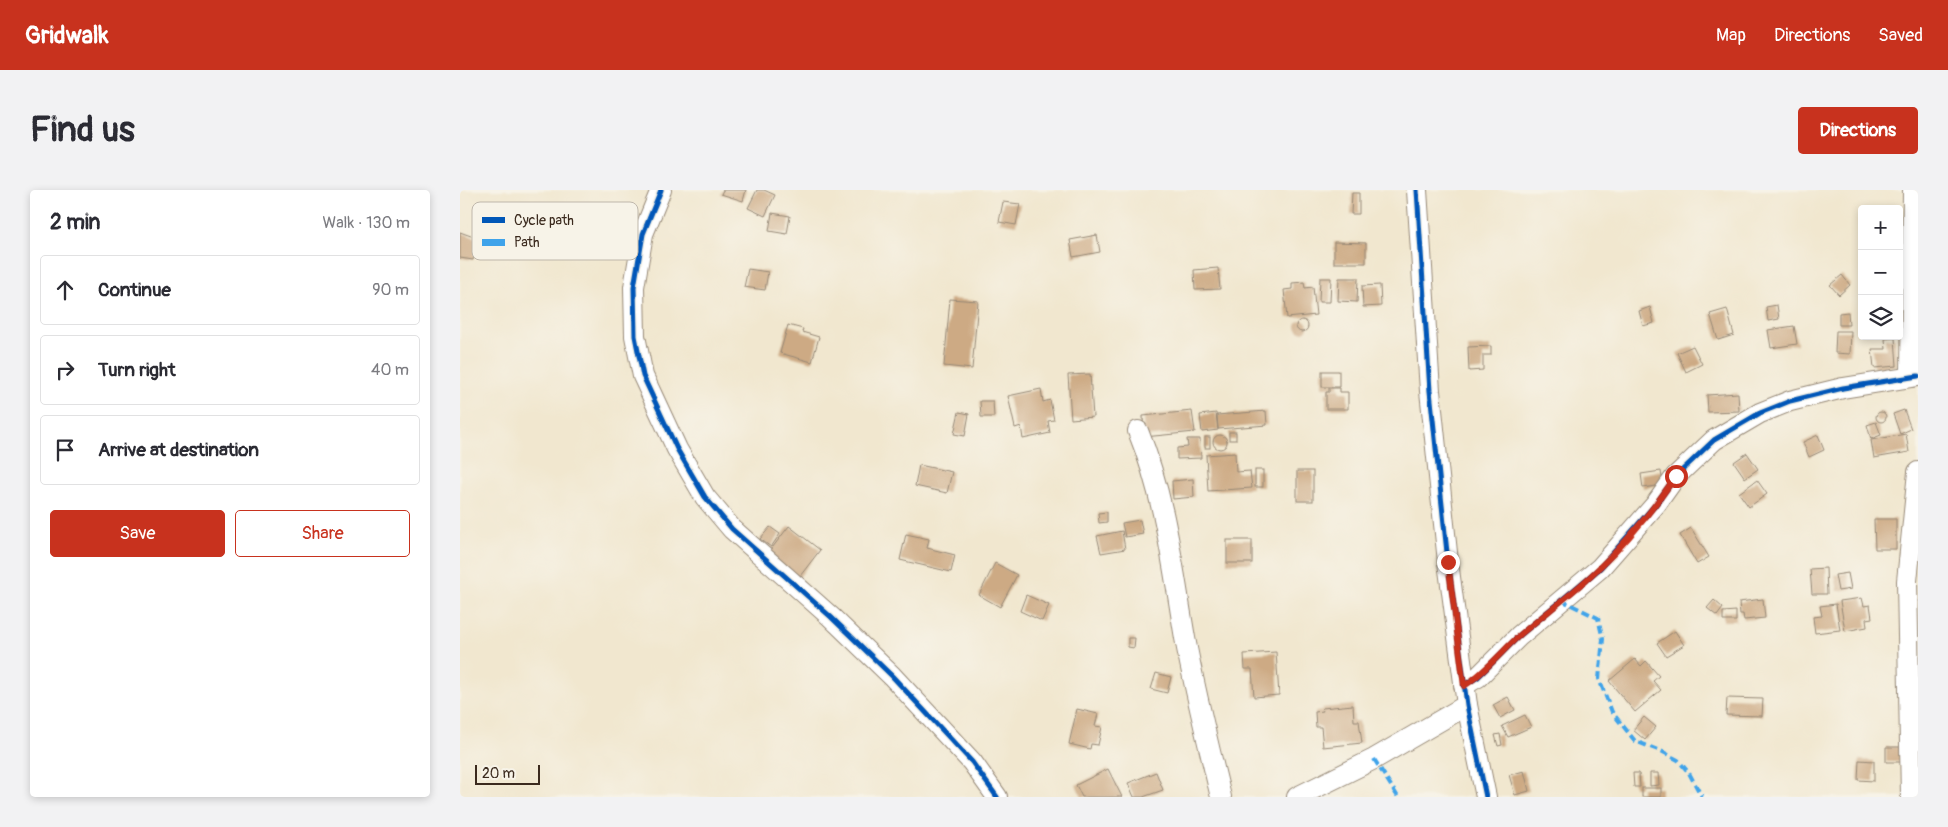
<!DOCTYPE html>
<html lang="en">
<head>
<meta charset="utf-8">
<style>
  :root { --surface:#fff; --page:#f2f2f3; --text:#2b2b33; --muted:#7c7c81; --line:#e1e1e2; --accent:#c8321e }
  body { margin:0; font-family:Pangolin,sans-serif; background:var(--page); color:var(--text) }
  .controls { position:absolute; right:15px; top:15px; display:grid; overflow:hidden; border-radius:5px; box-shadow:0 2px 8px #0003 }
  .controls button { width:45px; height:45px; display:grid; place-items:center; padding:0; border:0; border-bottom:1px solid var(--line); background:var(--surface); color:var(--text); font:25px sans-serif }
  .scale { position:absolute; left:15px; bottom:12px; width:65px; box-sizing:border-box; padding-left:5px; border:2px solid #3b2a1e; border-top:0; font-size:14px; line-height:18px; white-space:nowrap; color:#3b2a1e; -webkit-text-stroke:4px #f7f3e8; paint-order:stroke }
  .stop { position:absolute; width:15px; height:15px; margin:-11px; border:4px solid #c8321e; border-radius:50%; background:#fff }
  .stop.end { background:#c8321e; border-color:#fff; box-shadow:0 1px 5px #0008 }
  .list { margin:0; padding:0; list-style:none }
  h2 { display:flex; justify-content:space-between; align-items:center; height:65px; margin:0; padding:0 20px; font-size:21px }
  h2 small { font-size:16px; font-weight:400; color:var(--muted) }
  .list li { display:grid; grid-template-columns:32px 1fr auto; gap:15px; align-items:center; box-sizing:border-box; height:70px; margin:0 10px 10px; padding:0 10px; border:1px solid var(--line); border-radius:5px }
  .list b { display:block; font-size:19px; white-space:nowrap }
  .list em { font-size:16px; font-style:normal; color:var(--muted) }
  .actions { display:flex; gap:10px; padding:15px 20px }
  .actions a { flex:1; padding:11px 0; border:1px solid var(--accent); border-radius:5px; text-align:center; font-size:18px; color:var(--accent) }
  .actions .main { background:var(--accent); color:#fff }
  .icon { flex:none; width:28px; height:28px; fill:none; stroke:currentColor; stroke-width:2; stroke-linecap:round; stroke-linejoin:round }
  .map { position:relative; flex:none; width:1458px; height:607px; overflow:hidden; border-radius:5px }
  header { display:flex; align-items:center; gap:30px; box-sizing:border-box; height:70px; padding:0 25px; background:var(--accent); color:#fff }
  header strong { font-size:24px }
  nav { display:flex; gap:28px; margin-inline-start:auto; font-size:18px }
  .intro { display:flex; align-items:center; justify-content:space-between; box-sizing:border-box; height:120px; padding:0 30px }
  h1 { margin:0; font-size:35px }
  .button { padding:12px 22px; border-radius:5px; background:var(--accent); color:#fff; font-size:18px; font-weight:700 }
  main { display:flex; gap:30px; padding:0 30px }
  aside { flex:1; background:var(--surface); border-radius:5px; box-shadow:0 2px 8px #0003 }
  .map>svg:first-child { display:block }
  .building { fill:#cdaa84 }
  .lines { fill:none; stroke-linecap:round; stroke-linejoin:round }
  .street-casing { stroke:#968876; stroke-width:22 }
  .street { stroke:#fff; stroke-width:20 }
  .quiet { stroke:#3fa3ea; stroke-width:4; stroke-dasharray:8 4; stroke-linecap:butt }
  .cycleway-casing { stroke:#f7f3e8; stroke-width:8 }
  .cycleway { stroke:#0057b8; stroke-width:5 }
  .route { stroke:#c8321e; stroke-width:6 }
  .key { fill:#f7f3e8; stroke:#bfb7ab; stroke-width:1 }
  .key-label { font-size:14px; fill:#3b2a1e }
</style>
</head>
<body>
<header>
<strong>Gridwalk</strong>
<nav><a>Map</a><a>Directions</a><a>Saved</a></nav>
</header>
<div class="intro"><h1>Find us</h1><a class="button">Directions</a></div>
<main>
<aside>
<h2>2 min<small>Walk · 130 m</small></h2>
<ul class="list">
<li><svg class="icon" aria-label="ahead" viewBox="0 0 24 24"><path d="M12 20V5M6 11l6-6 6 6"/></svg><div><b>Continue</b></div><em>90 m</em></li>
<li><svg class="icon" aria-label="right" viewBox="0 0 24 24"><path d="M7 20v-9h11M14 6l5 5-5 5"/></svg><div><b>Turn right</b></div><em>40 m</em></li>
<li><svg class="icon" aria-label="arrive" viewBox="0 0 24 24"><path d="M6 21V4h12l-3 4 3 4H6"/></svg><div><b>Arrive at destination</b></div></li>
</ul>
<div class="actions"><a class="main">Save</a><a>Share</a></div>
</aside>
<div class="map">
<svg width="1458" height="607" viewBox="0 0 1458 607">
  <rect width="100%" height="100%" fill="#f7f3e8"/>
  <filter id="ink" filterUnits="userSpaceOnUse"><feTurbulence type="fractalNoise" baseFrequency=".02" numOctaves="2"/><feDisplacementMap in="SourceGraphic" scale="10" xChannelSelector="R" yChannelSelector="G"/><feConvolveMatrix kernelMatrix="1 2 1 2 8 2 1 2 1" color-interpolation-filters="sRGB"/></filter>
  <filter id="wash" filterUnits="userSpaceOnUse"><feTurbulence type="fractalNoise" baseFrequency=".0096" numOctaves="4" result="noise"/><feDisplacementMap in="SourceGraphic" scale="20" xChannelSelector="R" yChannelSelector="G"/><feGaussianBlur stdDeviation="1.12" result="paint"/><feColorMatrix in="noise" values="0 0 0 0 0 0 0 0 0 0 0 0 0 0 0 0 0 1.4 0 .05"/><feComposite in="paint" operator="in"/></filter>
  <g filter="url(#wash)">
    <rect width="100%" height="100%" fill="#f1e7cf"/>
    <g id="blocks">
      <g class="building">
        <polygon points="263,0 286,0 283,11 261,4"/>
        <polygon points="297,0 304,0 315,5 305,26 288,18"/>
        <polygon points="892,3 899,3 899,24 891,24"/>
        <polygon points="543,12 560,14 556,35 539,32"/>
        <polygon points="312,23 330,26 327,44 309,41"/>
        <polygon points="0,42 19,49 13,70 0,68"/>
        <polygon points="637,45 640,62 613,67 610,50"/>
        <polygon points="874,52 906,53 906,73 874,73"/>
        <polygon points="758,78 760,99 735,100 734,80"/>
        <polygon points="288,79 308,82 305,100 284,97"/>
        <polygon points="1382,85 1390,95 1379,105 1370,95"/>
        <polygon points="860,88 871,88 870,112 859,112"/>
        <polygon points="879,88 898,88 897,112 878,111"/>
        <polygon points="844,92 845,98 853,97 856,125 827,128 824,100 832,99 832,93"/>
        <polygon points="920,95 921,116 903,117 902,96"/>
        <polygon points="490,109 518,111 512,179 484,176"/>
        <polygon points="1317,115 1319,129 1308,131 1306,117"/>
        <polygon points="1190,117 1194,133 1183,136 1179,121"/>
        <polygon points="1267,119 1274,145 1258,150 1250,124"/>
        <polygon points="1439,121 1443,121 1444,137 1439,137"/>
        <polygon points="1388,122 1389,135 1379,135 1379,123"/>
        <circle cx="842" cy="136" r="6"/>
        <polygon points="328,135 343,139 342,142 359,147 352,172 320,163"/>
        <polygon points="1334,136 1337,154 1311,158 1308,140"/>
        <polygon points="1376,141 1391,141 1390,164 1375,163"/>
        <polygon points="1435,148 1437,176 1414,178 1412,159 1426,159 1425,149"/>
        <polygon points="1031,156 1031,165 1023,165 1023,180 1009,181 1008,157"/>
        <polygon points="1233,156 1242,174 1226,182 1217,163"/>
        <rect x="862" y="181" width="17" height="16"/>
        <polygon points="630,184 633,227 611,229 608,185"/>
        <polygon points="869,198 880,198 880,202 888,202 888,219 866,219 866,202 869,202"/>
        <polygon points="581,199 583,212 590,210 594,230 588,231 590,243 563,249 561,236 555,238 548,206"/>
        <polygon points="1278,203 1279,221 1248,222 1247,205"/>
        <polygon points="520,211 533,211 534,227 521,227"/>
        <polygon points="1444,220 1451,239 1440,244 1433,224"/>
        <polygon points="732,221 735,242 684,247 683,226"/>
        <polygon points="806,221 807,235 758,239 757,225"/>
        <polygon points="499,222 509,224 505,246 494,244"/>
        <circle cx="1421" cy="227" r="5"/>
        <polygon points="756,223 758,240 742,242 740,225"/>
        <polygon points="1416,232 1421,245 1411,249 1407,235"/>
        <rect x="769" y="242" width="7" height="8"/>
        <polygon points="1446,244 1449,262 1414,268 1411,250"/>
        <polygon points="1358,245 1364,260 1349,267 1343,252"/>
        <circle cx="760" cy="252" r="7"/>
        <rect x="745" y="247" width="5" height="11"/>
        <polygon points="727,249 740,249 741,268 717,269 717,258 728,257"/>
        <polygon points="775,263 776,282 790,281 792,298 748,301 746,265"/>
        <polygon points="1287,263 1298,279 1285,288 1274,272"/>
        <polygon points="459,275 492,282 487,303 455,296"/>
        <rect x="795" y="280" width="8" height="17"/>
        <rect x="837" y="281" width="16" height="30"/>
        <polygon points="1201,281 1203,295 1183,298 1181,284"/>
        <polygon points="733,289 734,307 713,309 712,291"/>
        <polygon points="1297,290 1307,304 1289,317 1279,303"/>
        <polygon points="647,322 647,332 639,333 638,323"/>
        <polygon points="1414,329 1436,329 1436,359 1415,359"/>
        <polygon points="680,330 683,344 665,347 662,333"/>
        <polygon points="329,336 360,360 337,390 306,366"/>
        <polygon points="310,337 320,344 311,357 300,349"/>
        <polygon points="1231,338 1249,367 1237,374 1220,345"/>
        <polygon points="662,341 665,359 641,363 637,346"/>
        <polygon points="446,344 469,349 467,358 495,365 491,382 440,370"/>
        <rect x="767" y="350" width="25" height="23"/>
        <polygon points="535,373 557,385 540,417 519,405"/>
        <polygon points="1366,378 1367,404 1352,404 1350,379"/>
        <polygon points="1388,383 1391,399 1378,401 1375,385"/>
        <polygon points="566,405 589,415 582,431 560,421"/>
        <polygon points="1402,408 1404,416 1410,415 1412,428 1406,429 1407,437 1385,441 1380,411"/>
        <polygon points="1303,409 1305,428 1284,430 1283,424 1280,424 1279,412"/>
        <polygon points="1254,410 1263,418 1257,426 1247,418"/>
        <polygon points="1376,414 1380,440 1355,443 1353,427 1362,426 1360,416"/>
        <polygon points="1276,421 1276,431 1263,431 1263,422"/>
        <polygon points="1215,441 1224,455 1206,466 1197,453"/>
        <polygon points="668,448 675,448 674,458 668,457"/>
        <polygon points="816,462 819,505 794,507 792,479 785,479 784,464"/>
        <polygon points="1175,469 1181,476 1186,471 1199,486 1193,491 1201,500 1175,522 1149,491"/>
        <polygon points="696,483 711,487 707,503 691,499"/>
        <polygon points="1048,507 1055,520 1040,528 1033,515"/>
        <polygon points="1267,508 1303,509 1302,526 1266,525"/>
        <polygon points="893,515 894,531 899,531 902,553 863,557 861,537 856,537 855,522 863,521 862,518"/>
        <polygon points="617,519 638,524 635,536 642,537 638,555 631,554 630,559 609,554"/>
        <polygon points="1065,525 1071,537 1048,547 1042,536"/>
        <polygon points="1184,527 1196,537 1185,550 1173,540"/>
        <polygon points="1040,544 1042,555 1038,556 1035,545"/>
        <polygon points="1426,557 1446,557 1447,572 1426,572"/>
        <polygon points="1399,570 1414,571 1414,591 1398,590"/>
        <polygon points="648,579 662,607 622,607 616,595"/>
        <polygon points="1064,581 1069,601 1055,605 1049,585"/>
        <polygon points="696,582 703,600 683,607 674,607 668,593"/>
        <polygon points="1173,583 1179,583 1180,597 1174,597"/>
        <polygon points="1190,583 1198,583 1199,595 1190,596"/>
        <rect x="1182" y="598" width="19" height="9"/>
      </g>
    </g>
  </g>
  <g filter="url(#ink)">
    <use href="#blocks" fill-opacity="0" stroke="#968876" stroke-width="1"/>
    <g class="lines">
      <defs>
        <g id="street">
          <polyline points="201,0 183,44 174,97 175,146 183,186 217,259 245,307 272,339 371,427 432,486 512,572 537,607"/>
          <polyline points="957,0 970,201 988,372 1007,515 1026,607"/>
          <polyline points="1451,187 1453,0"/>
          <path d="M678,241C705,307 713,378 725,448C735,501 748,554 761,607"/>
          <polyline points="1004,495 1018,487 1059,446 1140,378 1196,314 1216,286 1254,250 1300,223 1330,211 1383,198 1458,186"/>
          <polyline points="837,607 914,569 1007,515"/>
          <polyline points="1451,607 1447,391 1458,282"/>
        </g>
      </defs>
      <use href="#street" class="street-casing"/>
      <use href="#street" class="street"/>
      <g class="quiet">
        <polyline points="1101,410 1138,428 1143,449 1139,489 1152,522 1175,551 1203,562 1218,570 1229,583 1242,607"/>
        <polyline points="914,569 938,607"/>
      </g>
      <defs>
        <g id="cycleway">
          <polyline points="201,0 183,44 174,97 175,146 183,186 217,259 245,307 272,339 371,427 432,486 512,572 537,607"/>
          <polyline points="957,0 970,201 988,372 1007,515 1026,607"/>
          <polyline points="1004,495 1018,487 1059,446 1140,378 1196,314 1216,286 1254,250 1300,223 1330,211 1383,198 1458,186"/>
        </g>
      </defs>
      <use href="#cycleway" class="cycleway-casing"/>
      <use href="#cycleway" class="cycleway"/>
    </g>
  </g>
  <g class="lines" filter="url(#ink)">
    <path class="route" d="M988,372L1004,496C1026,482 1042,461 1061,444C1087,422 1116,401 1140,377C1169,350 1194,318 1216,286"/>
  </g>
  <rect x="12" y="12" width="166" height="58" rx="8" class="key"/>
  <rect x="22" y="27" width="23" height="6" fill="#0057b8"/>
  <rect x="22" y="49" width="23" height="7" fill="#3fa3ea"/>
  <g class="key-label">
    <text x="54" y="35">Cycle path</text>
    <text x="54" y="57">Path</text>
  </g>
</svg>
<div class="controls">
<button>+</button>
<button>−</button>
<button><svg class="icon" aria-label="layers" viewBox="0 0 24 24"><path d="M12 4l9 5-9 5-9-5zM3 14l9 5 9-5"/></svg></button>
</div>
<div class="scale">20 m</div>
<div class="stop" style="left:1216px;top:286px"></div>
<div class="stop end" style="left:988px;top:372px"></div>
</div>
</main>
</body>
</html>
